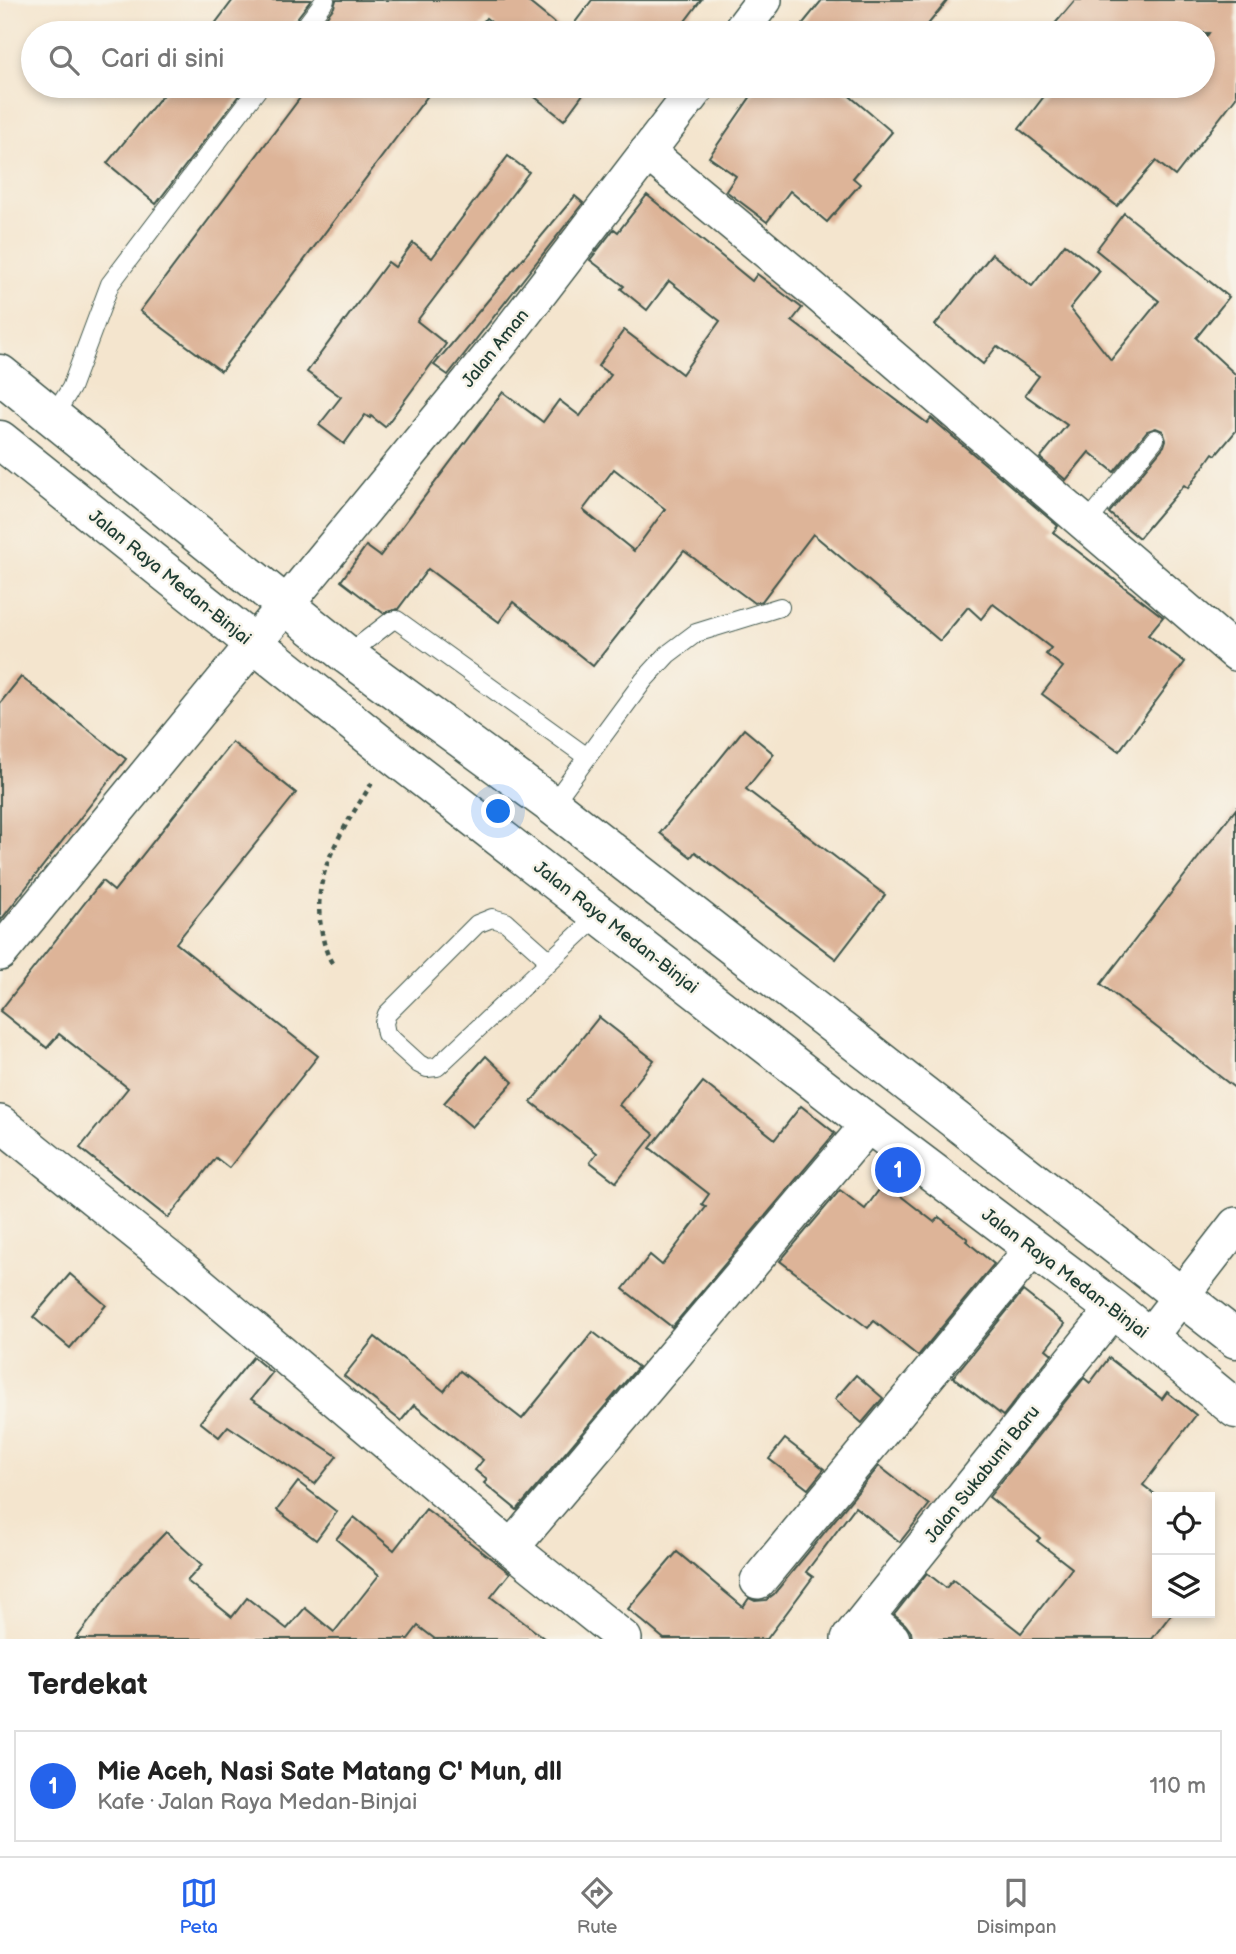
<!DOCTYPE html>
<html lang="id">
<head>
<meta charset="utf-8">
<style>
  :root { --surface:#fff; --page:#f2f2f2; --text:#222; --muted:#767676; --line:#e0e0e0; --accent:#2563eb }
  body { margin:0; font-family:"Balsamiq Sans",sans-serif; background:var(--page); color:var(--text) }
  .controls { position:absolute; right:21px; bottom:21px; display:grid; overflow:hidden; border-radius:0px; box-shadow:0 4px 10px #0003 }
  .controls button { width:63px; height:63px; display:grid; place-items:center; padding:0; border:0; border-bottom:2px solid var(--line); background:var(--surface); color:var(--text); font:35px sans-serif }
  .you { position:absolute; left:499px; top:812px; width:24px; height:24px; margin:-18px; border:5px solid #fff; border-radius:50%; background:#1a73e8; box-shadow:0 0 0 10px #1a73e833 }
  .badge { display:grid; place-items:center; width:46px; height:46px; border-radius:50%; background:var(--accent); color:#fff; font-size:23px; font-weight:700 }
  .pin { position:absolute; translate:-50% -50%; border:4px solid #fff; box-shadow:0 2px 7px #0006 }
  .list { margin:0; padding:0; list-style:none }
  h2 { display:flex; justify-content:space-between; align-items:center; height:91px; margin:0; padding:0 28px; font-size:30px }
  h2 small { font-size:23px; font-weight:400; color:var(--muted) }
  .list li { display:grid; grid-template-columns:46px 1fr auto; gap:21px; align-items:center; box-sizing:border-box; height:112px; margin:0 14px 14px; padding:0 14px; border:2px solid var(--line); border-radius:0px }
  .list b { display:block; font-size:26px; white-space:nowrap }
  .list p { margin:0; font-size:23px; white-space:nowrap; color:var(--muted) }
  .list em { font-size:23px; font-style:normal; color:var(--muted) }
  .icon { flex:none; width:38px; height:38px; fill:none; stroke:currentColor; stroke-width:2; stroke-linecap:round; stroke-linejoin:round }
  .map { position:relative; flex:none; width:1236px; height:1639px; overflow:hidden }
  .search { position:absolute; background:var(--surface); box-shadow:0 4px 10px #0003; left:21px; right:21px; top:21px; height:77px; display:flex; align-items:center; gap:18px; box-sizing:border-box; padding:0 24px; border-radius:38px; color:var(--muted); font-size:26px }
  .sheet { height:217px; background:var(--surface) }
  nav { display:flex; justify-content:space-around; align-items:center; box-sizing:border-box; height:98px; border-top:2px solid var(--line); background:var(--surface); font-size:19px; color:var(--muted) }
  nav a { display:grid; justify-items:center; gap:4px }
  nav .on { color:var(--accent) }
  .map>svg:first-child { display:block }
  .building { fill:#ddb498; fill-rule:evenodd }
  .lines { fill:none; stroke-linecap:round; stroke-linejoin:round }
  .service-casing { stroke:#3f564b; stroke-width:20 }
  .minor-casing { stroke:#3f564b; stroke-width:38 }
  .trunk-casing { stroke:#3f564b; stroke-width:41 }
  .path { stroke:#3f564b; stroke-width:4.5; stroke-dasharray:5 5; stroke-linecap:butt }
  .service { stroke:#fff; stroke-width:18 }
  .minor { stroke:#fff; stroke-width:35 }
  .trunk { stroke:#fff; stroke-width:38 }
  .labels { text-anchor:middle; stroke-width:5; stroke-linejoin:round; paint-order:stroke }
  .street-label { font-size:18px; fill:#1f3d34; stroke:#f7f3e8 }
</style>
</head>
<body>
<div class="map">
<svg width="1236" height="1639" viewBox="0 0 1236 1639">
  <rect width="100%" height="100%" fill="#f7f3e8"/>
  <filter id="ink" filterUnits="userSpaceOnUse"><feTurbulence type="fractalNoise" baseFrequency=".0143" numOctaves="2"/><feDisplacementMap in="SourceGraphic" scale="14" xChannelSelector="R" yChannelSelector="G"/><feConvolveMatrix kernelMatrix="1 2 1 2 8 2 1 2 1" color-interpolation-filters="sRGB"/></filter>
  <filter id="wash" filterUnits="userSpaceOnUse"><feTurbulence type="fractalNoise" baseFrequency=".00686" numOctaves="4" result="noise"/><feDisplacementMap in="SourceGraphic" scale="28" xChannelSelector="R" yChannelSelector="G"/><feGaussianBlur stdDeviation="1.57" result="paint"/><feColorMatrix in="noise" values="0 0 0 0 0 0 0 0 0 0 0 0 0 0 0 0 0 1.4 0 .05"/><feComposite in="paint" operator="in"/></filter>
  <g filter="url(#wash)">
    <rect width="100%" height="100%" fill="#f4e5ce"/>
    <g id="blocks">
      <g class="building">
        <polygon points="233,0 311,0 291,26 289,33 208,33"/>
        <polygon points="336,0 526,0 567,33 592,0 701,0 676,33 505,33 486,18 475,33 314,33 334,7"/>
        <polygon points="822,0 948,0 921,33 795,33"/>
        <polygon points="1075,0 1236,0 1236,97 1175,176 1156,161 1117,206 1019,129 1052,86 1203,86 1203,42 1209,33 1047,33"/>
        <polygon points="170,86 246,86 156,204 107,163"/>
        <polygon points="309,86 435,86 221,371 140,311"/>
        <polygon points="521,86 589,86 564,120"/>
        <polygon points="758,86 838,86 892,132 853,178 860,184 827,222 790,191 767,222 726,191 736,176 709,157"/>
        <polygon points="508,156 529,172 417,321 446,344 385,427 371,416 370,418 365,415 344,444 319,425 341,397 307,372 388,262 395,267 413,243 432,258"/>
        <path d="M647,195L752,281L757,274L802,308L792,321L927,423L931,418L1058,526L1053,532L1163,617L1148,635L1185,662L1119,751L1042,694L1063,667L1046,654L1051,648L993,604L981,619L968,607L940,641L813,534L762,601L754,603L684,551L593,666L513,602L499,622L428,569L398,609L383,613L341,581L366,546L380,556L503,392L543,422L559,400L580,416L611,375L598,366L624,330L682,374L720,321L669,281L647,310L621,289L624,286L590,260L614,229L618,232ZM614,469L665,509L634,551L583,510Z"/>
        <polygon points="575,196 583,203 448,375 434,365"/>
        <polygon points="1124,213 1229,297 1196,338 1236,375 1236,431 1216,455 1213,453 1188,488 1184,485 1139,538 1109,513 1164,446 1166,440 1163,431 1156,428 1147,431 1114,472 1089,452 1066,480 1040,458 1067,425 1025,395 1039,376 997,346 983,364 935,325 992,254 1032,286 1065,244 1100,271 1070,308 1111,360 1159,301 1096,250"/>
        <polygon points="21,677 126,759 0,921 0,703"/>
        <polygon points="744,729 774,754 746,789 885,895 836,959 695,852 691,857 660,833"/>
        <polygon points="232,742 296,793 176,943 318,1056 229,1168 216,1158 168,1218 80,1148 128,1088 59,1034 47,1048 0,1011 102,881 114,891"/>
        <polygon points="1236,809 1236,1089 1101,984"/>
        <polygon points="599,1017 654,1060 619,1105 654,1134 616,1182 590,1162 597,1153 531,1102"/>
        <polygon points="486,1056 513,1082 472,1127 444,1103"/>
        <polygon points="703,1082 775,1139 801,1106 835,1133 672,1327 623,1289 650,1255 662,1265 706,1207 702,1204 709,1194 650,1148"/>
        <polygon points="884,1183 934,1222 939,1217 968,1239 966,1241 994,1264 918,1356 874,1321 868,1328 780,1261 840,1190 865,1209"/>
        <polygon points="70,1274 106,1305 70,1348 33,1317"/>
        <polygon points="1023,1291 1065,1324 1046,1349 1052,1354 1003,1416 953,1377"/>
        <polygon points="593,1332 638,1367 517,1510 484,1483 487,1480 475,1470 483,1460 414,1405 401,1421 344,1376 375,1337 444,1391 460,1371 522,1419"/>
        <polygon points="253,1357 272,1373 251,1399 337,1456 315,1484 228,1426 219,1437 200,1422"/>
        <polygon points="1109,1358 1162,1399 1167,1392 1196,1415 1143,1485 1157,1496 1157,1613 1172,1613 1152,1639 912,1639 911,1632 905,1624 894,1615 927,1573 946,1588 953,1580 1021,1633 1072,1568 1037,1541 1040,1538 989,1497 1084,1378 1090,1383"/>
        <polygon points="856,1375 883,1398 862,1423 835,1399"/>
        <polygon points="785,1439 824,1469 808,1489 769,1459"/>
        <polygon points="879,1466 929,1505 900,1542 855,1507 806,1572 813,1577 767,1639 664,1639 628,1609 677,1552 743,1607 749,1598 755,1601 766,1600 774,1594"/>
        <polygon points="298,1482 337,1512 316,1540 277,1510"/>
        <polygon points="426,1509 510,1573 491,1597 545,1639 435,1639 418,1626 408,1639 76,1639 121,1579 166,1532 202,1565 187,1581 232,1617 247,1598 287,1629 305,1608 334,1632 379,1575 336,1539 354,1517 394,1550"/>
      </g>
    </g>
  </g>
  <g filter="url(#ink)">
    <use href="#blocks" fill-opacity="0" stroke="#3f564b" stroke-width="2"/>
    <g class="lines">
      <defs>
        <g id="service">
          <polyline points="300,33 325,0"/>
          <polyline points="53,417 71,388 110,284 260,86"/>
          <polyline points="1086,524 1155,439"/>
          <polyline points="347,655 391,621 397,620 587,757"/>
          <polyline points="552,805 644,680 668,654 696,633 780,607"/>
          <polyline points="550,961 506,922 492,918 477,924 387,1014 384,1023 386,1034 419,1064 427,1068 437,1067 600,914"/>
        </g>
        <g id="minor">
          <polyline points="739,33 764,0"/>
          <polyline points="647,152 809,286 1236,653"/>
          <polyline points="0,953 504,339 698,86"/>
          <polyline points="0,1123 182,1269 511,1548 624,1639"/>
          <polyline points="1149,1337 1236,1225"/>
          <polyline points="511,1548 869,1124"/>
          <polyline points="758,1581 1033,1248"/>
          <polyline points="867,1618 892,1639"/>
          <polyline points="849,1639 1114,1309"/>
        </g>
        <g id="trunk">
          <polyline points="0,374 347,655 552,805 1236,1339"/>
          <polyline points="0,440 391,753 869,1124 1114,1309 1236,1409"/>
        </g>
      </defs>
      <use href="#service" class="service-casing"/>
      <use href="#minor" class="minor-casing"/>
      <use href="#trunk" class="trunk-casing"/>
      <path class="path" d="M332,963C325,951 323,940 321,927C311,872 344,828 372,783"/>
      <use href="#service" class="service"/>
      <use href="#minor" class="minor"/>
      <use href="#trunk" class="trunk"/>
    </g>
  </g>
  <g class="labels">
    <g class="street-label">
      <text transform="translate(495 348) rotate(-51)" y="6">Jalan Aman</text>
      <text transform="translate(170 577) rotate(39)" y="6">Jalan Raya Medan-Binjai</text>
      <text transform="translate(616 927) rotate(38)" y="6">Jalan Raya Medan-Binjai</text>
      <text transform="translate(1065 1273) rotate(37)" y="6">Jalan Raya Medan-Binjai</text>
      <text transform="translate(982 1474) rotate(-51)" y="6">Jalan Sukabumi Baru</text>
    </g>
  </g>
</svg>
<div class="controls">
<button><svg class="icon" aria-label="locate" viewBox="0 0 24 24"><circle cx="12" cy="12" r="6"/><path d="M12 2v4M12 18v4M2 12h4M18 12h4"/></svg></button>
<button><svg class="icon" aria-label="layers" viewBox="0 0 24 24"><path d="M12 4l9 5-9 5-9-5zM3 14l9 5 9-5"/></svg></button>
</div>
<div class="you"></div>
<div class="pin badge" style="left:898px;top:1170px">1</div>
<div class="search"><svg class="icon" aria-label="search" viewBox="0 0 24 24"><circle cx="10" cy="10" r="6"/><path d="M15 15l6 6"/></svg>Cari di sini</div>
</div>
<section class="sheet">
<h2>Terdekat<small></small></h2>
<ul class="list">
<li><span class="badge">1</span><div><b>Mie Aceh, Nasi Sate Matang C' Mun, dll</b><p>Kafe · Jalan Raya Medan-Binjai</p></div><em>110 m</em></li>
</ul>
</section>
<nav>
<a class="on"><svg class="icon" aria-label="map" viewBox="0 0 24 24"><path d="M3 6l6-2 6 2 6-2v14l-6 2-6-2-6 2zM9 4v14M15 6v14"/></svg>Peta</a>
<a><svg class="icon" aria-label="directions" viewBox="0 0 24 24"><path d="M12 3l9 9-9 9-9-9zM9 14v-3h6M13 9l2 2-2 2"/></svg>Rute</a>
<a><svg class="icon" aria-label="saved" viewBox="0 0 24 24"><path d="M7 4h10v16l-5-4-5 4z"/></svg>Disimpan</a>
</nav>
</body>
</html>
